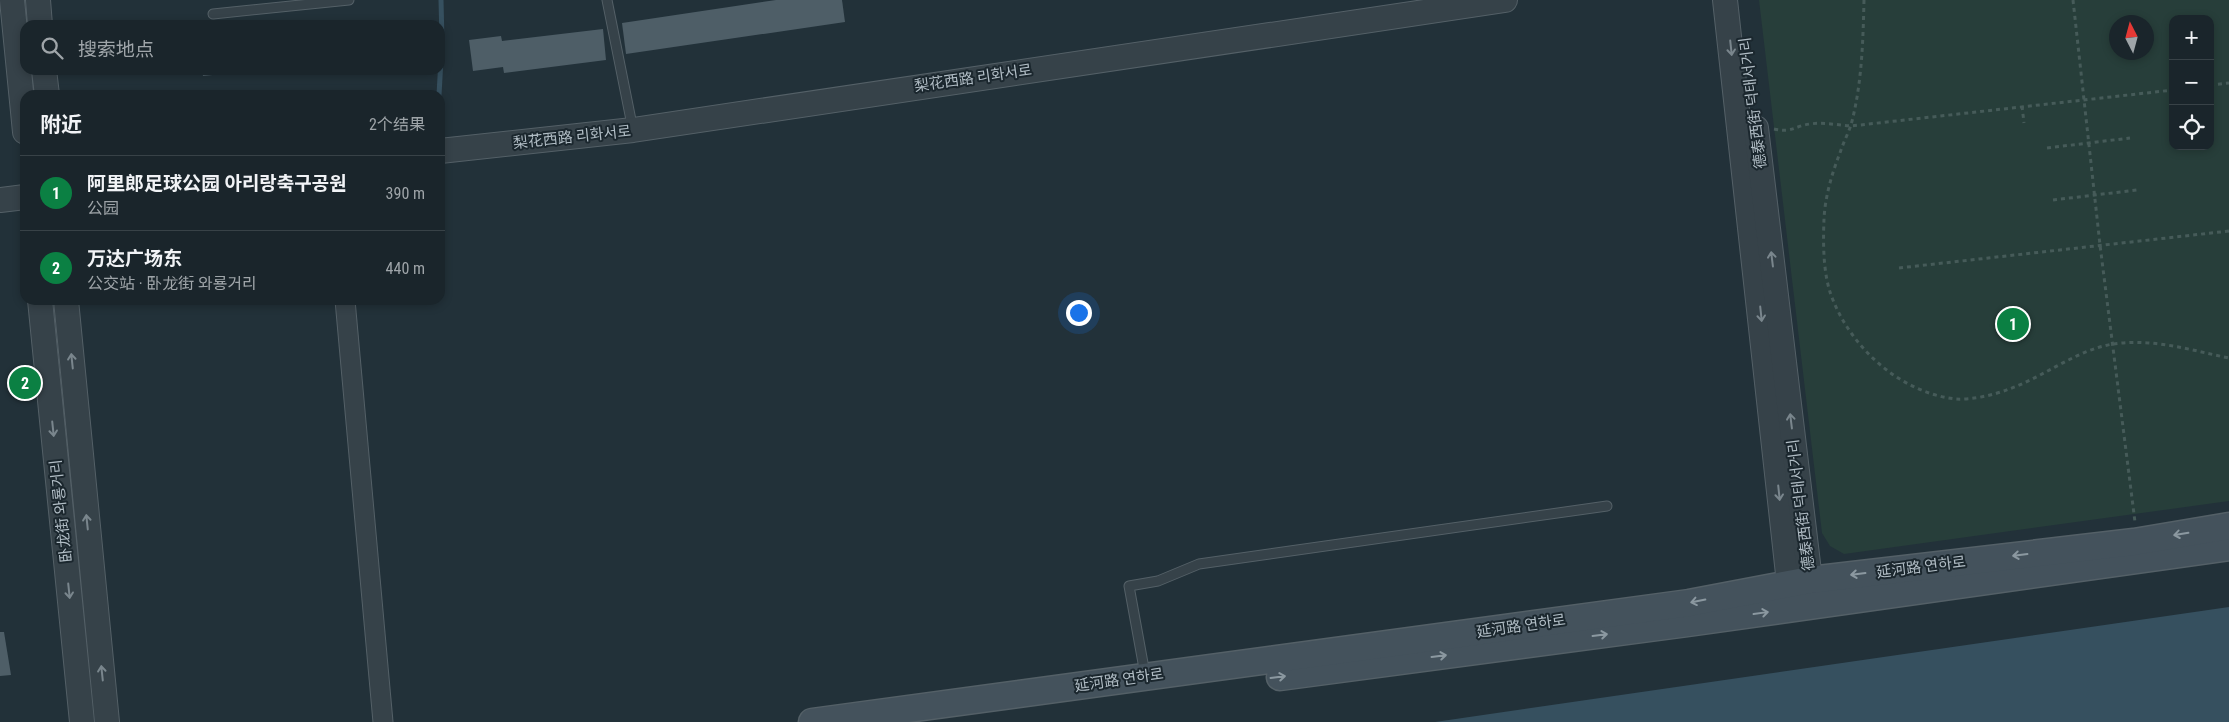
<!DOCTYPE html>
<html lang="zh">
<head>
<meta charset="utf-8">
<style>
  :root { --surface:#1a252b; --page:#273137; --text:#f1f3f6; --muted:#9fa5a9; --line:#384247; --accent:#0b8043 }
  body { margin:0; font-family:"Roboto Condensed","Noto Sans SC","Noto Sans KR",sans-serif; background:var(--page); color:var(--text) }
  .controls { position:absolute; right:15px; top:15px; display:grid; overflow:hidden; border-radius:10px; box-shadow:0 2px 8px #0003 }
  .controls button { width:45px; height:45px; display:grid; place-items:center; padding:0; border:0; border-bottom:1px solid var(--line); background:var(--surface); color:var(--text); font:25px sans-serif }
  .compass { position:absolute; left:2109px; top:15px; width:45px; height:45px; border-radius:50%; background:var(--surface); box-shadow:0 2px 8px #0003; rotate:354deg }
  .you { position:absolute; left:1078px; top:312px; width:18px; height:18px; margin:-12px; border:4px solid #fff; border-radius:50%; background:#1a73e8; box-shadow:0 0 0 8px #1a73e833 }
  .badge { display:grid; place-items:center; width:32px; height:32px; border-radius:50%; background:var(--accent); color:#fff; font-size:16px; font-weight:700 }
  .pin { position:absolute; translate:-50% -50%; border:2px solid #fff; box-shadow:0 1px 5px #0006 }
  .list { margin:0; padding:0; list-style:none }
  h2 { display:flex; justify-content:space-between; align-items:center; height:65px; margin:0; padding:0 20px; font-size:21px }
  h2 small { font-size:16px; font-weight:400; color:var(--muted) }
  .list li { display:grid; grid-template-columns:32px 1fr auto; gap:15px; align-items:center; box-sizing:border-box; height:75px; padding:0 20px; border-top:1px solid var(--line) }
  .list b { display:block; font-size:19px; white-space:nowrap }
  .list p { margin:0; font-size:16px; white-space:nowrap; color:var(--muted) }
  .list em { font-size:16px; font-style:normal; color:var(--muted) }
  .icon { flex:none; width:28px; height:28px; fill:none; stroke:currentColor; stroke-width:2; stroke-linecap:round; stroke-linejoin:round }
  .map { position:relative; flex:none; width:2229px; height:722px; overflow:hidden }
  .search { position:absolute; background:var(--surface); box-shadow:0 2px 8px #0003; left:20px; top:20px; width:425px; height:55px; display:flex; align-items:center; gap:12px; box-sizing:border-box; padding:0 18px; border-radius:15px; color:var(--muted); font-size:19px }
  .panel { position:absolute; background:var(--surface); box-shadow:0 2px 8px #0003; left:20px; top:90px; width:425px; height:215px; border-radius:15px }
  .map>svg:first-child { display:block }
  .green { fill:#273e3a; fill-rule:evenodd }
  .water { fill:#36505f }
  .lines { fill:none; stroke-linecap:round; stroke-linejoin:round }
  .stream { stroke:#36505f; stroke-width:5 }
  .building { fill:#4e5e67 }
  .service-casing { stroke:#546067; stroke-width:11 }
  .minor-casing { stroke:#546067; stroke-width:21 }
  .tertiary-casing { stroke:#546067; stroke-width:26 }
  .secondary-casing { stroke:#546067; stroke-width:29 }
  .path { stroke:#465b59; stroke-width:3; stroke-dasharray:4 4; stroke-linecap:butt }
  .service { stroke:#364249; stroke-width:9 }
  .minor { stroke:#364249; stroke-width:19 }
  .tertiary { stroke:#364249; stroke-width:24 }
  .secondary { stroke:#44525c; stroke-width:26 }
  .oneway { stroke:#7a868d }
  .oneway2 { stroke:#8b98a0 }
  .labels { text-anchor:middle; stroke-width:4; stroke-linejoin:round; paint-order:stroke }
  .street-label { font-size:15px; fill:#b1bdc5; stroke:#1b272e }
</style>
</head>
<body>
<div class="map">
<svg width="2229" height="722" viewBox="0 0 2229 722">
  <rect width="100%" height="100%" fill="#223139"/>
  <path class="green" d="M1759,0H2229V501L1844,554L1830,546L1822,533ZM2173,19H2210V146H2173ZM2116,22H2146V52H2116Z"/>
  <polygon class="water" points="2229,607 2229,722 1435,722"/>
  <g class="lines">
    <polyline class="stream" points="439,95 442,41 441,0"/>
  </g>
  <g class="building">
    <polygon points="776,0 842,0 845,22 626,54 622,23"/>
    <polygon points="420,21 420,25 389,25 389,24"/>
    <polygon points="603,29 606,60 504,73 503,67 473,71 469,40 501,36 502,41"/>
    <polygon points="202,70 250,70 250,71 203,76"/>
    <polygon points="0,632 4,632 11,675 0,676"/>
  </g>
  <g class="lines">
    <defs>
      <g id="service">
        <polyline points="607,0 633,130"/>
        <polyline points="213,14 349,0"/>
        <polyline points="1145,674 1129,586 1158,581 1199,564 1607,506"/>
      </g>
      <polyline id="minor" points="345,300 383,722"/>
      <g id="tertiary">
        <polyline points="12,0 25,132"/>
        <polyline points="38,0 40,25"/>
        <polyline points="1725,0 1789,583 1798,599"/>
        <polyline points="44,70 47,95"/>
        <polyline points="1756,128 1810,580 1805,598"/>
        <polyline points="440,151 633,130 1505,0"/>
        <polyline points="0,200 25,197"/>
        <polyline points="40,300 82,722"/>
        <polyline points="66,300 107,722"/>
      </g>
      <g id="secondary">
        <polyline points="1280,677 1688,623 2229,547"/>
        <polyline points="812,722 1689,603 1810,580 2134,542 2229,526"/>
      </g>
    </defs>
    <use href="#service" class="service-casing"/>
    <use href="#minor" class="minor-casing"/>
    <use href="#tertiary" class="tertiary-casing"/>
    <use href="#secondary" class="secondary-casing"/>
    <g class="path">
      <path d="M1864,0C1863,41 1862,84 1851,125C1848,134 1843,143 1840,153C1832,173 1825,197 1824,219C1823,243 1823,272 1831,295C1850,347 1900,393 1956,399C1972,400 1994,395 2009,389C2044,377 2076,350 2113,344C2153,338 2190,350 2229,358"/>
      <polyline points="2073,0 2100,245 2135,522"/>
      <polyline points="2210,85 2229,83"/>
      <polyline points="2022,106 2024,123"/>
      <path d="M1774,129C1793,133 1794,126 1810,124C1823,122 1837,125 1851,126L2173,90"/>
      <polyline points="2047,148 2130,138"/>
      <polyline points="2053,200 2137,190"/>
      <polyline points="1899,268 2229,231"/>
    </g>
    <use href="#service" class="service"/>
    <use href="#minor" class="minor"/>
    <use href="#tertiary" class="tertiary"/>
    <use href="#secondary" class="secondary"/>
  </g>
  <defs><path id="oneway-shaft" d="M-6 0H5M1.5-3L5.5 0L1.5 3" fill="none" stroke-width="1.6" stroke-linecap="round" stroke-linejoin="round" transform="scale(1.25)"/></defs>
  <g class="oneway">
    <use href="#oneway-shaft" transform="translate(1731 48) rotate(84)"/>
    <use href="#oneway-shaft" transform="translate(1772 259) rotate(-97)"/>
    <use href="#oneway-shaft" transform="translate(1761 314) rotate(84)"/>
    <use href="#oneway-shaft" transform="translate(72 361) rotate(-96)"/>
    <use href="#oneway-shaft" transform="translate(1791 421) rotate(-97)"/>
    <use href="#oneway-shaft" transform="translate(53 429) rotate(84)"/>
    <use href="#oneway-shaft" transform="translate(1779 493) rotate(84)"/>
    <use href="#oneway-shaft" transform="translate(87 522) rotate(-96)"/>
    <use href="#oneway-shaft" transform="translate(69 591) rotate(84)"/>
    <use href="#oneway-shaft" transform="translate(102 673) rotate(-96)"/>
  </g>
  <g class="oneway2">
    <use href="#oneway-shaft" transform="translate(2181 534) rotate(171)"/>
    <use href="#oneway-shaft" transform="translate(2020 555) rotate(173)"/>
    <use href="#oneway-shaft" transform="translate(1858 574) rotate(173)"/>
    <use href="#oneway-shaft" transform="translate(1698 601) rotate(169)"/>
    <use href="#oneway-shaft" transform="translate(1761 613) rotate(-8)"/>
    <use href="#oneway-shaft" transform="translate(1600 635) rotate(-7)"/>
    <use href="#oneway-shaft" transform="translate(1439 656) rotate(-7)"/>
    <use href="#oneway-shaft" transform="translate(1278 677) rotate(-7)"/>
  </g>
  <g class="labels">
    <g class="street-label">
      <text transform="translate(973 78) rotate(-8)" y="5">梨花西路 리화서로</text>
      <text transform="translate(1753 103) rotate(-97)" y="5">德泰西街 덕태서거리</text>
      <text transform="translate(572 137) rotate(-6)" y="5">梨花西路 리화서로</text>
      <text transform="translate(1801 505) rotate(-97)" y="5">德泰西街 덕태서거리</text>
      <text transform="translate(61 511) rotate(-96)" y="5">卧龙街 와룡거리</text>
      <text transform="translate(1921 567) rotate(-7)" y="5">延河路 연하로</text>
      <text transform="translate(1521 626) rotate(-8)" y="5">延河路 연하로</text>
      <text transform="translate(1119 680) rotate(-8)" y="5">延河路 연하로</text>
    </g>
  </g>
</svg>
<div class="controls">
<button>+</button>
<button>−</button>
<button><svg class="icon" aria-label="locate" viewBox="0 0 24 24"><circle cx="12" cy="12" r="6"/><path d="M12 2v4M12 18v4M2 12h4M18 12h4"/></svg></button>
</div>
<svg class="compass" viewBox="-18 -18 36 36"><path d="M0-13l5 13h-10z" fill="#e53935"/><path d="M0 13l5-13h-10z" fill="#9fa5a9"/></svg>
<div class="you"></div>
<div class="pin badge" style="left:2013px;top:324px">1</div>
<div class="pin badge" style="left:25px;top:383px">2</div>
<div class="search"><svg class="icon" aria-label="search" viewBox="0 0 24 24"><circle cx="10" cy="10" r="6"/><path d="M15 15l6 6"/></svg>搜索地点</div>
<section class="panel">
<h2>附近<small>2个结果</small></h2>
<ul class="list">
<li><span class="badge">1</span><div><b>阿里郎足球公园 아리랑축구공원</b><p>公园</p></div><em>390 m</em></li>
<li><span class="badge">2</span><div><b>万达广场东</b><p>公交站 · 卧龙街 와룡거리</p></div><em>440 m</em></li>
</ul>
</section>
</div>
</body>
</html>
